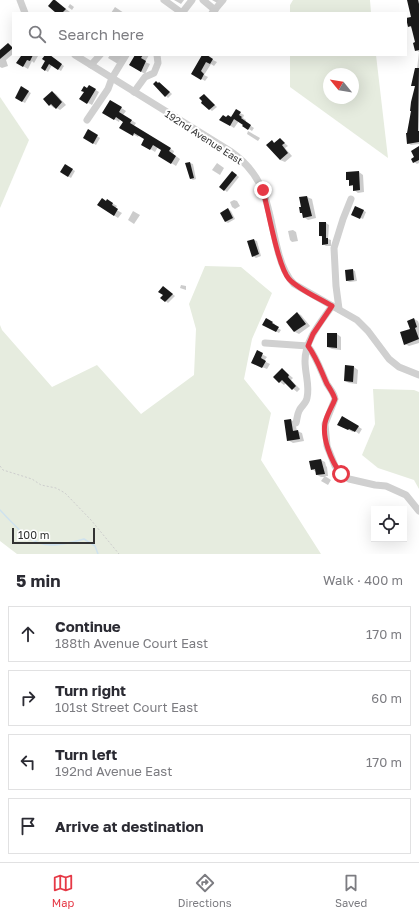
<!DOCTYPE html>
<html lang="en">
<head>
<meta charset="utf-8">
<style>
  :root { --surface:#fff; --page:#f2f2f3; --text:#2b2b33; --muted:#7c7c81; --line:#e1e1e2; --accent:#e63946 }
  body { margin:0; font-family:"Golos Text",sans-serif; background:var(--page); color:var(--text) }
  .controls { position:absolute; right:12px; bottom:12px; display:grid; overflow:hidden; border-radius:0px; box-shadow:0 4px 16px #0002 }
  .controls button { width:36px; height:36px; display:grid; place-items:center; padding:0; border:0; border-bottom:1px solid var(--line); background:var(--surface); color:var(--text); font:20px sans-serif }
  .compass { position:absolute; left:323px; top:68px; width:36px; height:36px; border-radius:50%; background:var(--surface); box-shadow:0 4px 16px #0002; rotate:300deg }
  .scale { position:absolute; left:12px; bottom:10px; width:83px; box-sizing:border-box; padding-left:4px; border:2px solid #333; border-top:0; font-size:11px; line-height:14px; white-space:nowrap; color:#333; -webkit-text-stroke:3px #fff; paint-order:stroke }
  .stop { position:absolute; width:12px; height:12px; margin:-9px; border:3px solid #e63946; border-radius:50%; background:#fff }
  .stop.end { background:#e63946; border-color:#fff; box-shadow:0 1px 4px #0008 }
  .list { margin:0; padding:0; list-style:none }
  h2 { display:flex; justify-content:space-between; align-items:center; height:52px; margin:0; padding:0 16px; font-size:17px }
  h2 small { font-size:13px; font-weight:400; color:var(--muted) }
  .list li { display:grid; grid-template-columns:26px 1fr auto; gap:12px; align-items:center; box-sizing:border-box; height:56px; margin:0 8px 8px; padding:0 8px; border:1px solid var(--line); border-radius:0px }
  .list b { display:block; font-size:15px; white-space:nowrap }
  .list p { margin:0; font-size:13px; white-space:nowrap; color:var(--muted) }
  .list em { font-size:13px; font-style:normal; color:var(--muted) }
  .icon { flex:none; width:22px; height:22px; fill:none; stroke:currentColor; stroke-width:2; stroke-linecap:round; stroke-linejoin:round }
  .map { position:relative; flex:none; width:419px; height:554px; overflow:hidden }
  .search { position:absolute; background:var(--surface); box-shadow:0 4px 16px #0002; left:12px; right:12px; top:12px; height:44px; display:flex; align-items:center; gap:10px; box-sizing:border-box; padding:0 14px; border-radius:0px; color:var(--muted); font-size:15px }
  .sheet { height:308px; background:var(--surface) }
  nav { display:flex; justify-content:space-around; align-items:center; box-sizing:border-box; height:56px; border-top:1px solid var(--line); background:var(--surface); font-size:11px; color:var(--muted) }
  nav a { display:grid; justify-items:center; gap:2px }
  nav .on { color:var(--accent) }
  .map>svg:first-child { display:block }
  .green { fill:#e6ecdf; fill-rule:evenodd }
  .shadow { fill:#0003 }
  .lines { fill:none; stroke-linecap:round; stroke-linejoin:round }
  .stream { stroke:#cfe2ee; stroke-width:1.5 }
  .building { fill:#1a1a1a }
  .path { stroke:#cdcdcd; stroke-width:1; stroke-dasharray:2 2; stroke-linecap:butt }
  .minor { stroke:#d0d0d0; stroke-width:7 }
  .route { stroke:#e63946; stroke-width:5 }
  .labels { text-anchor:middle; stroke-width:4; stroke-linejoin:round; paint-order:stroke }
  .street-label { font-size:10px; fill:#333; stroke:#fff }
</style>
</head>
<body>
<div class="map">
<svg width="419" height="554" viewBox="0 0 419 554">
  <rect width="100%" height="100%" fill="#fff"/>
  <g class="green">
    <polygon points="293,0 370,0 371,13 290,13 290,5"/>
    <path d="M290,55H376L388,158L290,87ZM329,74H353V98H329Z"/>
    <polygon points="0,97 29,140 0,208"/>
    <polygon points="205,266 241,267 272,293 252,339 244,379 271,413 261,460 321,554 17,554 0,541 0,325 2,330 52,387 97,365 141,414 194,375 196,329 189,304"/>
    <polygon points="373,389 414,390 419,392 419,489 414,480 378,468 362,455 375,424"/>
  </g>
  <g class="shadow">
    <polygon points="54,0 70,12 69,13 58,13"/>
    <polygon points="174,0 184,0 181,4"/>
    <polygon points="212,0 222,0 219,4"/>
    <polygon points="408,0 419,0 419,144 411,145 408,143 416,87 413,85 417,69 419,52 416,50 417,43 412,28 409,26 412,18"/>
    <polygon points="70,4 74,7 72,10 68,7"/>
    <polygon points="115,7 124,13 111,13"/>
    <polygon points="8,44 13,48 13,54 6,60 8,66 2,68 0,67 0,51"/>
    <polygon points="23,55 37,55 38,56 34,63 32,61 28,69 18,63"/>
    <polygon points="46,55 48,55 64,66 61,71 52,65 48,72 42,68 46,61"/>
    <polygon points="110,55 124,55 118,64 108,58"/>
    <polygon points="136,55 149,55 145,62 150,64 145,74 130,65"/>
    <polygon points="203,55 217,62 214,66 211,64 204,75 208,77 205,81 192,73"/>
    <polygon points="160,83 172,94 168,98 166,96 159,84"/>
    <polygon points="89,86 99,92 92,105 81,99"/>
    <polygon points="22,88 31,93 25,103 16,98"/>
    <polygon points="52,92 56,94 66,105 60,110 55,107 54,108 50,105 44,99"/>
    <polygon points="204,95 217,107 212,111 202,103"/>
    <polygon points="111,101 126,111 123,115 136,123 134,126 174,151 173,154 180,159 176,166 159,155 163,150 158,147 155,152 143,144 146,139 139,135 138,137 121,127 124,121 120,119 119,122 104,113"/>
    <polygon points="236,111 244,115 243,118 246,120 245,122 254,128 252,131 244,126 245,124 239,121 234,128 221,120 227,118 232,118"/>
    <polygon points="89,131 100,138 96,145 84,138"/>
    <polygon points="248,131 260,138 258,141 247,134"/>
    <polygon points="280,139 288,146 285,148 292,156 285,162 280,160 272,141 275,143"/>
    <polygon points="419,147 419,163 417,164 414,162"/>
    <polygon points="190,163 193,164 196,179 193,180 190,178 186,164"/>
    <polygon points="217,163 224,168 220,175 212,170"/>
    <polygon points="65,165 75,171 71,178 61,172"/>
    <polygon points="359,172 363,175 364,192 358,193 354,190 354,187 350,185 350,181 347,179"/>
    <polygon points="235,174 239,177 227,192 221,187"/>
    <polygon points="307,197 312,199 316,218 308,220 304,217 300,198"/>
    <polygon points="107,200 117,206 115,209 122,213 118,218 98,205"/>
    <polygon points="234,200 237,201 240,206 235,209 232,207 230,202"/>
    <polygon points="356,207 366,212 363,219 353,214"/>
    <polygon points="228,209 231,211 235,219 228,223 226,222"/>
    <polygon points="133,211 140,215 134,224 128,220"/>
    <polygon points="326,223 329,225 328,239 331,240 331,246 326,246 323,244 323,237 320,236"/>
    <polygon points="293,230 296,232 298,241 292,242 290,240 288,231"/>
    <polygon points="254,240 257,241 261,256 256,258 253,256"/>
    <polygon points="353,270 355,271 357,281 350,282 347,281"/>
    <polygon points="181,285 186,286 186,290 180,288"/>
    <polygon points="166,289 175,296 168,303 162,298"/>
    <polygon points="297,313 301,315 310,326 299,334 295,332 287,322"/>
    <polygon points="266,319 275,324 274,326 281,330 279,333 263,325"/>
    <polygon points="414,319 418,321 419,324 419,343 409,346 405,344"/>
    <polygon points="328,334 337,334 341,337 341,350 332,349 328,347"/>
    <polygon points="258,352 267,357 264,361 270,364 267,369 257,365"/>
    <polygon points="354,367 358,370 357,384 349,383 345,381"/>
    <polygon points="282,369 293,378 291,380 300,389 297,392 286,383 284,385 280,382 274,377"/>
    <polygon points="343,417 362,429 359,434 354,430 353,432 342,427"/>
    <polygon points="291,420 295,422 297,431 302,433 304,441 293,443 288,440"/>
    <polygon points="321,460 325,462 326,466 327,467 328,476 325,476 331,480 328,485 321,481 324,477 321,477 317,475 316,472 312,469"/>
  </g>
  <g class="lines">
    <path class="stream" d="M0,510C31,542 37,553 84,539L95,546L98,554"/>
  </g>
  <g class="building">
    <polygon points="53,0 55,0 66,9 62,13 56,13 48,6"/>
    <polygon points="407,0 418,0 419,4 419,50 415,51 413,43 415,42 411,26 408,27 406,18 411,17"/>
    <polygon points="8,43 13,48 0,59 0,50"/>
    <polygon points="19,55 33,55 30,61 27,60 23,67 16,63 21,56"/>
    <polygon points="45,55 50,55 62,64 58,70 49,64 45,71 41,68 45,61 42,59"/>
    <polygon points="135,55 143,55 141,58 146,61 141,72 129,65"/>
    <polygon points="202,55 207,55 213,59 210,64 206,62 201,71 204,74 201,80 191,74"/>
    <polygon points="415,68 419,68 418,131 419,131 419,142 407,144 406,133 407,133 411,111 410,111 411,102 415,86 411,86"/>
    <polygon points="156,81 158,83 159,82 170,92 165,97 153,84"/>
    <polygon points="89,85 96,89 87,104 79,99 84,92 81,91 84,86 87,88"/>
    <polygon points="21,86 29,91 22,102 15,98"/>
    <polygon points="52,91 62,102 56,109 51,104 49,106 43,99"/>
    <polygon points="204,94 215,105 209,110 201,103 202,101 199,98"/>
    <polygon points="110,100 122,107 119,112 132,120 130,123 171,148 169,151 176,156 171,164 158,156 161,150 153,145 150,150 141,145 144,139 134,133 133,136 119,128 123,122 116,117 114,120 102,113"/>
    <polygon points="236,109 241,112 239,115 242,117 241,118 251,125 248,130 242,126 243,125 234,119 230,126 219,120 223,115 226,117 228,115 231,117"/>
    <polygon points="88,129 98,135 93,144 83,138"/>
    <polygon points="280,138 285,143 282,145 288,153 280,160 266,145 272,140 274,143"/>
    <polygon points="419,146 419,160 413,163 411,159 414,157 411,151"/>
    <polygon points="190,162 194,178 190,179 185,163"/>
    <polygon points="65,164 73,169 68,177 60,172"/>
    <polygon points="232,171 237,175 224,191 219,187"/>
    <polygon points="359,171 360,190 353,191 353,185 349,186 349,180 346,180 346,172"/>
    <polygon points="307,196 312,216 303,218 302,213 300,213 299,207 301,207 299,197"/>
    <polygon points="102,198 106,201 107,199 113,203 112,205 118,209 114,216 97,205"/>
    <polygon points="355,206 364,210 360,219 351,215"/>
    <polygon points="228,208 233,218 225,222 220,213"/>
    <polygon points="319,222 326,222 326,238 328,238 328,244 322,245 322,236 319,236"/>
    <polygon points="254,239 259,254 252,257 247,241"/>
    <polygon points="353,269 354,280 346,281 345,270"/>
    <polygon points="163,286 173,294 165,302 160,298 163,295 158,292"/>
    <polygon points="297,312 306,324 294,332 286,322"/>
    <polygon points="266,318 273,322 272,323 279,327 276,332 262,325"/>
    <polygon points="414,318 417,327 415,328 419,339 404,345 400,332 410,329 407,321"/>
    <polygon points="327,333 337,333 337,348 327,347"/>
    <polygon points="257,350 263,353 261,358 266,361 262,368 251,363"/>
    <polygon points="345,365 354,366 353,382 344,381"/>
    <polygon points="282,368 289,375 288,377 296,386 292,390 282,380 279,383 273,377"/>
    <polygon points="342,416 359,426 355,432 349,429 348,430 337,425"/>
    <polygon points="291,419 293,431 298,430 300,439 287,441 284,420"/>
    <polygon points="321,459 325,474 316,475 315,469 311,470 309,461"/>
  </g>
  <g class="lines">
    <polyline class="path" points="0,466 3,470 32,479 41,485 56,488 65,493 91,520 119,554"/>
    <g class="minor">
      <polyline points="20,0 25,13"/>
      <polyline points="164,0 182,13"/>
      <polyline points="203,0 215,10"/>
      <polyline points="182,13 192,0"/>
      <polyline points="212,13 223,0"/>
      <path d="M75,55L230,151C269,178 267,209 278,251C281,263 285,275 294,284L357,320L368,331L389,359L399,367L419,375"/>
      <polyline points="91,65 100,55"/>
      <polyline points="134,92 145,77 154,73 158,63 157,55"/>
      <polyline points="87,120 108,89 112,78 126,55"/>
      <polyline points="339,309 336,286 334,248 343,219 351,199"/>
      <polyline points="265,343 308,346"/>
      <path d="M308,346C317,358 321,371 327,384C330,389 334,393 335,399L325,424L327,446L335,466L341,474L349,479L375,485L386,486L406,495L419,511"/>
      <path d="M296,423C297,420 297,415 299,411C301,406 306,404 307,398C310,386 305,374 305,361C305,340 321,322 332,306"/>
    </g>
  </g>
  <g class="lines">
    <path class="route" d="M263,190C268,209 278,267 289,279C299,290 319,298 332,306L313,334L308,346C317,358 321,371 327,384C330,389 333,393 335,399C332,407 327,414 325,423C322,438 331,461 341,474"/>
  </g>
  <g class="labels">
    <g class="street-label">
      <text transform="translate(204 137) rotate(33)" y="4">192nd Avenue East</text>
    </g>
  </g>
</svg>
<div class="controls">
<button><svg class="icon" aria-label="locate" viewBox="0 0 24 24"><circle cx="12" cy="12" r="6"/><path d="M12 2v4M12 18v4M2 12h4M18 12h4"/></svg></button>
</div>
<svg class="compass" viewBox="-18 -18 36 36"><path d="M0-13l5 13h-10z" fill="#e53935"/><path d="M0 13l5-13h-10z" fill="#7c7c81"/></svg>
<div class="scale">100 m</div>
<div class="stop" style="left:341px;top:474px"></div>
<div class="stop end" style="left:263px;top:190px"></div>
<div class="search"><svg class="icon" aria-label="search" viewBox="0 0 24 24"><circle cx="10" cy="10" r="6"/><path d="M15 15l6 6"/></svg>Search here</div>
</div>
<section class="sheet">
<h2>5 min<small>Walk · 400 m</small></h2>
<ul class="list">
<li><svg class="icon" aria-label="ahead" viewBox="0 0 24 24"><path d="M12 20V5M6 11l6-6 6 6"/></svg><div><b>Continue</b><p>188th Avenue Court East</p></div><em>170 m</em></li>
<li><svg class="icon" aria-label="right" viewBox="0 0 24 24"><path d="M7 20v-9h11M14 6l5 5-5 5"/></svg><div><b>Turn right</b><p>101st Street Court East</p></div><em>60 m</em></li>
<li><svg class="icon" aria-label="left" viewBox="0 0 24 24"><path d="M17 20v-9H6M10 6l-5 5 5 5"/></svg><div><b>Turn left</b><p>192nd Avenue East</p></div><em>170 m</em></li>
<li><svg class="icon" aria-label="arrive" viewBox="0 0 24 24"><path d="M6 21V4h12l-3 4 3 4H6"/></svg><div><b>Arrive at destination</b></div></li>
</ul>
</section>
<nav>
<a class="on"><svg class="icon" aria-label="map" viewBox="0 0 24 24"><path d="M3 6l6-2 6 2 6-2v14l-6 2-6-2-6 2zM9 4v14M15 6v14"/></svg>Map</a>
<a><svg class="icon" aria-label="directions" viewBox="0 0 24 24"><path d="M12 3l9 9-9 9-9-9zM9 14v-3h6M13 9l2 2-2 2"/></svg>Directions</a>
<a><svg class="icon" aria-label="saved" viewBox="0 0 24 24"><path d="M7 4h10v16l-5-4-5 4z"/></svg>Saved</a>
</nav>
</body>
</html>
